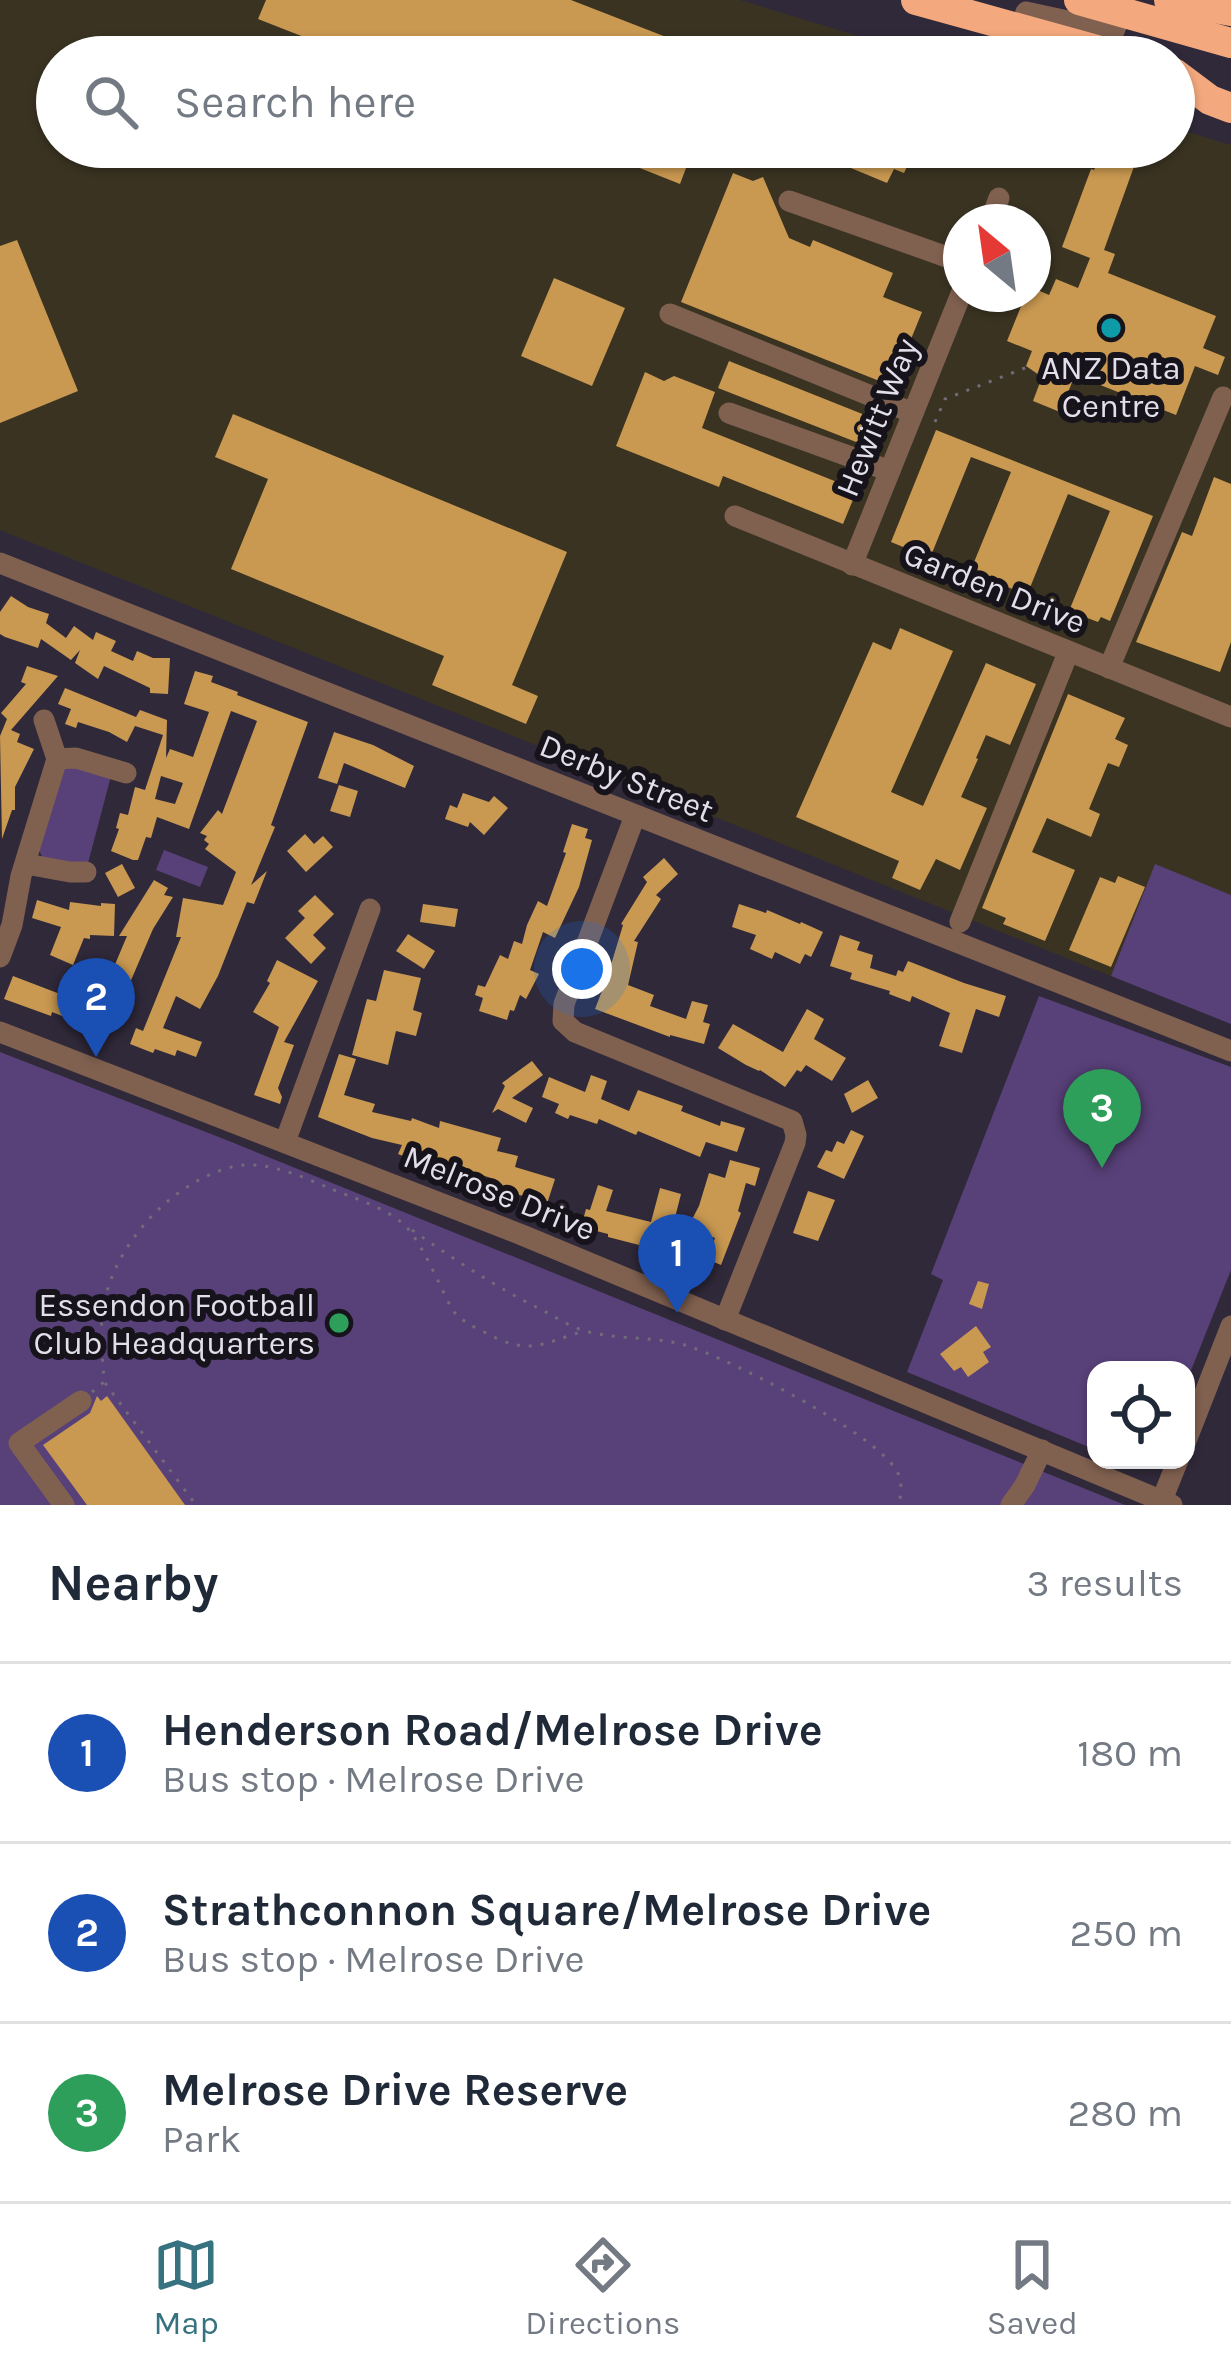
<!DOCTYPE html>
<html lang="en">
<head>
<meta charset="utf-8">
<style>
  :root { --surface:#fff; --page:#f6f6f7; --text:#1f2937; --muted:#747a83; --line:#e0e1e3; --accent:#36727f }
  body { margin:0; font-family:Karla,sans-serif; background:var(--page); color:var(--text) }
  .controls { position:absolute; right:36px; bottom:36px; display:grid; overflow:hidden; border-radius:24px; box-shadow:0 3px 9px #0004 }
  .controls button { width:108px; height:108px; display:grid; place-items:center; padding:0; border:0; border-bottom:3px solid var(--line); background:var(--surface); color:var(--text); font:60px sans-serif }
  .compass { position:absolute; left:943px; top:204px; width:108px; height:108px; border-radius:50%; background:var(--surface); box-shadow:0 3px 9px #0004; rotate:331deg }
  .you { position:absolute; left:582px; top:969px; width:42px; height:42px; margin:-30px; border:9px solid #fff; border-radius:50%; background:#1a73e8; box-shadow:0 0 0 18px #1a73e833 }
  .badge { display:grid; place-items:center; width:78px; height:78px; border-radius:50%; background:var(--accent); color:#fff; font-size:39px; font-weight:700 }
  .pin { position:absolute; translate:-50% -99px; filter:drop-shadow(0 3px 6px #0008) }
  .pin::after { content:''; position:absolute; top:63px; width:42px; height:36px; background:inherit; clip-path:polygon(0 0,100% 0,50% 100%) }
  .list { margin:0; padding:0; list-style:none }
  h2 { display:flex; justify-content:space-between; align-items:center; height:156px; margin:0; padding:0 48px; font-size:51px }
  h2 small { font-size:39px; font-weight:400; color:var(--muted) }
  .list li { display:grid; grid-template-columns:78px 1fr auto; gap:36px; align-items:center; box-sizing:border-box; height:180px; padding:0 48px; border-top:3px solid var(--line) }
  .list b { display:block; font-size:45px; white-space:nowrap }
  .list p { margin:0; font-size:39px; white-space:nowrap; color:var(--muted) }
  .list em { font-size:39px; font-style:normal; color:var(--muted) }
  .icon { flex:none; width:66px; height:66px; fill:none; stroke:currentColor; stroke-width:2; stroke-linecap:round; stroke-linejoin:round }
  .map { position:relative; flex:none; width:1231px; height:1505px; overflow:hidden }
  .search { position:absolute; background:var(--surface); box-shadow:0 3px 9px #0004; left:36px; right:36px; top:36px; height:132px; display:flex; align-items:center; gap:30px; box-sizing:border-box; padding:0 42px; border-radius:66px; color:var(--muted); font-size:45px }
  .sheet { height:696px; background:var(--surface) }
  nav { display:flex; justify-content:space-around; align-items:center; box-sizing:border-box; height:168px; border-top:3px solid var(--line); background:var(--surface); font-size:33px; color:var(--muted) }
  nav a { display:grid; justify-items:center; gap:6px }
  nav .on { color:var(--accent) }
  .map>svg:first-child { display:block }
  .industrial { fill:#3a3322; fill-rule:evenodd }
  .green { fill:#584078 }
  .building { fill:#c99951; fill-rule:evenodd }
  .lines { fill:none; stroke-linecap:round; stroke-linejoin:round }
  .path { stroke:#716b7a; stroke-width:3; stroke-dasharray:3 9; stroke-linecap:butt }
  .minor { stroke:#806150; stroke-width:21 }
  .highway { stroke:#f4a87d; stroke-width:30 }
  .culture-dot { fill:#0f9aa8; stroke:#16131b; stroke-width:4.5 }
  .leisure-dot { fill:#2e9e5b; stroke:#16131b; stroke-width:4.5 }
  .labels { text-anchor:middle; stroke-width:12; stroke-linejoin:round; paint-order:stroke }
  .poi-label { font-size:33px; fill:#e2deea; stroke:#16131b }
  .street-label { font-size:33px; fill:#e2deea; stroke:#16131b }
</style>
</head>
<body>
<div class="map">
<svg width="1231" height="1505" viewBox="0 0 1231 1505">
  <rect width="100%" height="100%" fill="#30293a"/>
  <path class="industrial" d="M0,0H740L928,57H57V147H1174V128L1231,145V895L1155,865L1111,976L0,530ZM961,222H1033V294H961Z"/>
  <g class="green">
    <polygon points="65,764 111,776 87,867 43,858 37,847"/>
    <polygon points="164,850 208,867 200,887 156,870"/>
    <polygon points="1155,864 1231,895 1231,1024 1111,976"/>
    <polygon points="1039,996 1231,1067 1231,1270 1186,1383 1186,1370 1096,1370 1096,1450 907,1372 943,1280 931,1274"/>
    <polygon points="0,1052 229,1141 1125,1505 0,1505"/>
  </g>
  <g class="building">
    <polygon points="266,0 571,0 715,56 355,57 258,19"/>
    <polygon points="882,42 921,55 921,57 876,57"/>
    <polygon points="587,147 694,147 680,184"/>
    <polygon points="839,147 916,147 904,173 894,169 887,183 834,161"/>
    <polygon points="1104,147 1141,147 1104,250 1115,254 1108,273 1216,316 1203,348 1225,357 1218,375 1195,366 1176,415 1075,375 1060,412 1033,401 1042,377 1026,366 1032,351 1007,341 1026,294 1033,294 1033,288 1049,295 1056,279 1078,288 1090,258 1062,247 1091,169 1094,170"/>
    <polygon points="733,173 753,181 763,177 789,238 810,247 813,240 893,273 883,297 922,312 892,386 681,302"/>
    <polygon points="17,240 78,391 0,423 0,246"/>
    <polygon points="554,278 625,308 592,386 521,356"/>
    <polygon points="729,361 885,423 874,449 718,388"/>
    <polygon points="645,372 664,381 674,376 715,392 702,428 857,490 843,524 723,476 719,487 616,446"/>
    <polygon points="233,414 567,552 512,685 538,696 526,724 432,685 444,656 231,569 268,479 215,457"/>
    <polygon points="936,430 1153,516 1110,621 1101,617 1098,622 1069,611 1110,511 1068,494 1027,595 970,572 1011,472 971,457 930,558 891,542"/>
    <polygon points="1214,477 1231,484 1231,642 1220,672 1136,642 1182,532 1192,536"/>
    <polygon points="11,596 28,607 49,614 46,623 66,638 74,626 93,640 96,632 116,641 111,651 133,661 137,651 153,658 170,658 168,694 150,693 150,688 104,666 98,679 75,663 80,650 71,660 41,639 38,648 5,637 0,634 0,612"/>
    <polygon points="900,628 953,651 891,792 923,806 986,663 1036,684 1010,745 986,735 976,758 978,759 961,797 987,808 960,870 936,859 920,890 892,878 899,861 796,817 873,642 891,650"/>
    <polygon points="27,666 58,676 11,730 20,734 17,742 34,749 15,787 15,810 12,810 2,839 0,736 7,719 1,713 26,684 21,682"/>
    <path d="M195,671L213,676L211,682L238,692L237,695L308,722L271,825L275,827L251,885L267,871L254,904L247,902L218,976L200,1009L176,996L163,1028L202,1042L196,1057L177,1050L175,1056L155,1049L153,1053L130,1044L136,1028L143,1031L181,937H176L183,898L223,905L236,872L205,849L209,844L204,840L207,836L200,833L218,810L222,814L257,721L231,711L189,829L157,817L151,838L146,837L138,860H133L111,851L119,829L116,828L120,813L128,815L135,787L145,790L163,735L135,726L127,742L109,732L78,722L76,728L65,724L71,709L58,704L65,688L136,717L140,710L167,720L166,758L170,749L193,757L209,712L184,704ZM161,776L183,783L175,804L155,799Z"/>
    <polygon points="1068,694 1125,718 1115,739 1128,745 1119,767 1108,763 1089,809 1100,814 1091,837 1047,818 1032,852 1075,870 1045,941 1003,924 1006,918 982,908"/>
    <polygon points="334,732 373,745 414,766 405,788 344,763 337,784 318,778"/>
    <polygon points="339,785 358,791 350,817 330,811"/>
    <polygon points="463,793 489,802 494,796 508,808 484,835 470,822 468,827 445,819 450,805 457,808"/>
    <polygon points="572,824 588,829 585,838 592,840 579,887 555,938 543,932 530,970 539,974 526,999 520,995 514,1011 510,1010 507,1020 479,1011 483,998 475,995 478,985 485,987 500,955 508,959 514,941 522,944 527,925 538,901 547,906 566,853 563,852"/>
    <polygon points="305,834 314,844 323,836 333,847 306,872 287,851"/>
    <polygon points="664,858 678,874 656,895 661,899 634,941 638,942 628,985 654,995 650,1006 686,1019 692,1001 708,1005 703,1022 710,1024 704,1044 670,1035 670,1037 595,1009 607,978 623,925 621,924 647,882 643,877"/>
    <polygon points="122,864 135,888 118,897 105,873"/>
    <polygon points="1118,876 1145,887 1111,967 1069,950 1100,877 1115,883"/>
    <polygon points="154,880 168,888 164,895 173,897 153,929 108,1034 52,1012 51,1016 4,999 13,976 60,994 63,985 100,1000 127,936 119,936"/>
    <polygon points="315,895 334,914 313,935 326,948 311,964 285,938 305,918 298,911"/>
    <polygon points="37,900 69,910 70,902 101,906 101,903 115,904 114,936 90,935 90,939 84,938 73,965 50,955 61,927 32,918"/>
    <polygon points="423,904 458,909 455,927 420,922"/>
    <polygon points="739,904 766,913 767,910 800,924 801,922 823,932 811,957 805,954 800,964 775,952 772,959 750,949 756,935 732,927"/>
    <polygon points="408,934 435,951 424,969 396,951"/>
    <polygon points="840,935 860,942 857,950 873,955 870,968 896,976 898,970 903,972 908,961 964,983 1006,996 999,1017 976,1009 962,1053 939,1046 950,1013 912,996 910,1002 889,994 890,991 850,979 852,973 830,966"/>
    <polygon points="277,960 318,981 284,1042 294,1045 278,1088 282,1097 280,1104 254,1095 279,1027 253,1012 270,983 267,981"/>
    <polygon points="384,970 421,978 413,1010 422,1013 416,1036 396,1031 388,1065 352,1055 367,999 376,1001"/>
    <polygon points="807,1009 824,1019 814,1039 846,1058 832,1081 806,1065 801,1072 797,1070 785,1087 760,1070 759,1071 746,1065 718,1048 733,1024 783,1052"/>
    <polygon points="339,1054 356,1059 344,1095 375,1104 372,1112 411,1121 412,1118 439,1128 440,1121 501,1138 497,1151 518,1156 515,1167 555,1179 545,1210 526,1204 528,1197 489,1188 491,1178 451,1165 420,1159 419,1162 398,1154 402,1145 372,1138 318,1117"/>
    <polygon points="532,1061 543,1075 512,1098 533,1108 526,1123 498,1109 492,1113 505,1086 502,1083"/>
    <polygon points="591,1075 607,1081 601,1099 629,1111 638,1090 683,1106 681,1111 720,1126 721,1121 745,1128 737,1152 706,1142 700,1157 638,1131 636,1135 599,1119 597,1124 570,1115 568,1119 555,1113 559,1104 542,1097 549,1077 585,1092"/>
    <polygon points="868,1080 878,1098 852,1113 844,1094"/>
    <polygon points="851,1130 864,1136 844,1179 817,1167 826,1150 832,1152 837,1141 844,1144"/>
    <polygon points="730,1160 760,1168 755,1186 746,1183 738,1211 741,1213 721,1265 707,1259 715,1238 688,1227 699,1206 709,1173 725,1178"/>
    <polygon points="598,1185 613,1190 606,1211 651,1222 660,1188 681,1194 665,1257 642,1250 643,1246 608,1237 608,1234 581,1227 586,1209 590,1210"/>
    <polygon points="808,1191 835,1200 818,1241 793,1233"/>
    <polygon points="686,1231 692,1233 680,1270 668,1267"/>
    <polygon points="978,1281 989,1284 982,1309 969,1304"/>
    <polygon points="976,1326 991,1347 983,1352 989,1362 968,1377 961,1367 954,1371 940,1354"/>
    <polygon points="97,1396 101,1401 107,1396 185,1505 87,1505 43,1445 90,1413"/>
  </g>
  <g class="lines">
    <g class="path">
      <polyline points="935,422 945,399 1030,366"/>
      <path d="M412,1230C455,1260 497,1288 544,1311C557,1318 571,1327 585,1331C617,1340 653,1336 685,1345C728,1358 875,1433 896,1470C903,1480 901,1493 899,1505"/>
      <polyline points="105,1383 196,1505"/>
      <path d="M92,1392L104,1382C103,1361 100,1339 102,1318C107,1252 168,1183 232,1167C264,1159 300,1176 329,1188C353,1198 392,1209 409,1230C427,1253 439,1285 453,1311C462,1321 472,1326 484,1332C529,1356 538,1345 584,1331"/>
    </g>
    <g class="minor">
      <polyline points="1021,27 1026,12 1114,31 1122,12"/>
      <polyline points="789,201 961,262"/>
      <polyline points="990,222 999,198"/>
      <polyline points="670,314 913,413"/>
      <polyline points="729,413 890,471"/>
      <polyline points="735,516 1231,717"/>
      <polyline points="0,563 1231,1051"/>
      <polyline points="852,565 961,294"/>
      <polyline points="1109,668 1223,397"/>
      <polyline points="57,759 76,758 126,773"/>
      <polyline points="635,816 564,1004 563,1021 575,1032 792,1121 796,1135 795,1143 725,1320"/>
      <polyline points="26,864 70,872 86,872"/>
      <polyline points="960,922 1068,653"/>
      <polyline points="0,957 12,925 21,876 57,759 44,720"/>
      <polyline points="0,1032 522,1235 1172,1505"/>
      <polyline points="285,1142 370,909"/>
      <polyline points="1186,1441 1231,1326"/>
      <polyline points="64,1505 19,1443 81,1401"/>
      <polyline points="1011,1505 1025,1485 1042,1450"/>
      <polyline points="1160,1505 1178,1460"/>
    </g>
    <g class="highway">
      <polyline points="916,0 1122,57"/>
      <polyline points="1079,0 1231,43"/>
      <polyline points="1169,0 1231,11"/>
      <polyline points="1174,73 1210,100 1231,108"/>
    </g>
  </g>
  <circle class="culture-dot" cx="1111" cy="328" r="12"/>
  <circle class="leisure-dot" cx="339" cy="1323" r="12"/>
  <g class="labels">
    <g class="poi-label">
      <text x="1111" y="379">ANZ Data<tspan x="1111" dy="38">Centre</tspan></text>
      <text x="315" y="1316" text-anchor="end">Essendon Football<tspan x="315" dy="38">Club Headquarters</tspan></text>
    </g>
    <g class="street-label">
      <text transform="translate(876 417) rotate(-68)" y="12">Hewitt Way</text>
      <text transform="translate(995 587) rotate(22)" y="12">Garden Drive</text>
      <text transform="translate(627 777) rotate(22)" y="12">Derby Street</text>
      <text transform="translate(500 1192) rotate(22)" y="12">Melrose Drive</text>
    </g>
  </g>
</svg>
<div class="controls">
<button><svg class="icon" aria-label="locate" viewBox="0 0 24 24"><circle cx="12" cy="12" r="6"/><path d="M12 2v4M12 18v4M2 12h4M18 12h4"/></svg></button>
</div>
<svg class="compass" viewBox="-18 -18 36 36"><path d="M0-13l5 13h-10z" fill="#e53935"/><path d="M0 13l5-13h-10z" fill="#747a83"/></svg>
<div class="you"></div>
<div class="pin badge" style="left:677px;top:1313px;background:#1a4fb4">1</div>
<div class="pin badge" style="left:96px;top:1057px;background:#1a4fb4">2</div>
<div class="pin badge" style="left:1102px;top:1168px;background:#2e9e5b">3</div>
<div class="search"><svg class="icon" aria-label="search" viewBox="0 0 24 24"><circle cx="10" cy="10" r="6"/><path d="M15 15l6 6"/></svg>Search here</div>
</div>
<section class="sheet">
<h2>Nearby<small>3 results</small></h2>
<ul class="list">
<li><span class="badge" style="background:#1a4fb4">1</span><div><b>Henderson Road/Melrose Drive</b><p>Bus stop · Melrose Drive</p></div><em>180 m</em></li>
<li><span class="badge" style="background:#1a4fb4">2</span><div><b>Strathconnon Square/Melrose Drive</b><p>Bus stop · Melrose Drive</p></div><em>250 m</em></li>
<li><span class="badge" style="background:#2e9e5b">3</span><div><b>Melrose Drive Reserve</b><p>Park</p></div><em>280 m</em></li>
</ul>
</section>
<nav>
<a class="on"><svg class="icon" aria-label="map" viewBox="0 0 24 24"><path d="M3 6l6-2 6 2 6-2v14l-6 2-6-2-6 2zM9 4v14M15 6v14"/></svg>Map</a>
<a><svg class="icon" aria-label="directions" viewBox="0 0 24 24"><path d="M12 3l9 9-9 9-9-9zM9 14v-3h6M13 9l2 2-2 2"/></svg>Directions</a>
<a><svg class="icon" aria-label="saved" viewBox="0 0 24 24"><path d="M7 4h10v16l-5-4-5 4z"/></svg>Saved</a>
</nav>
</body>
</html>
